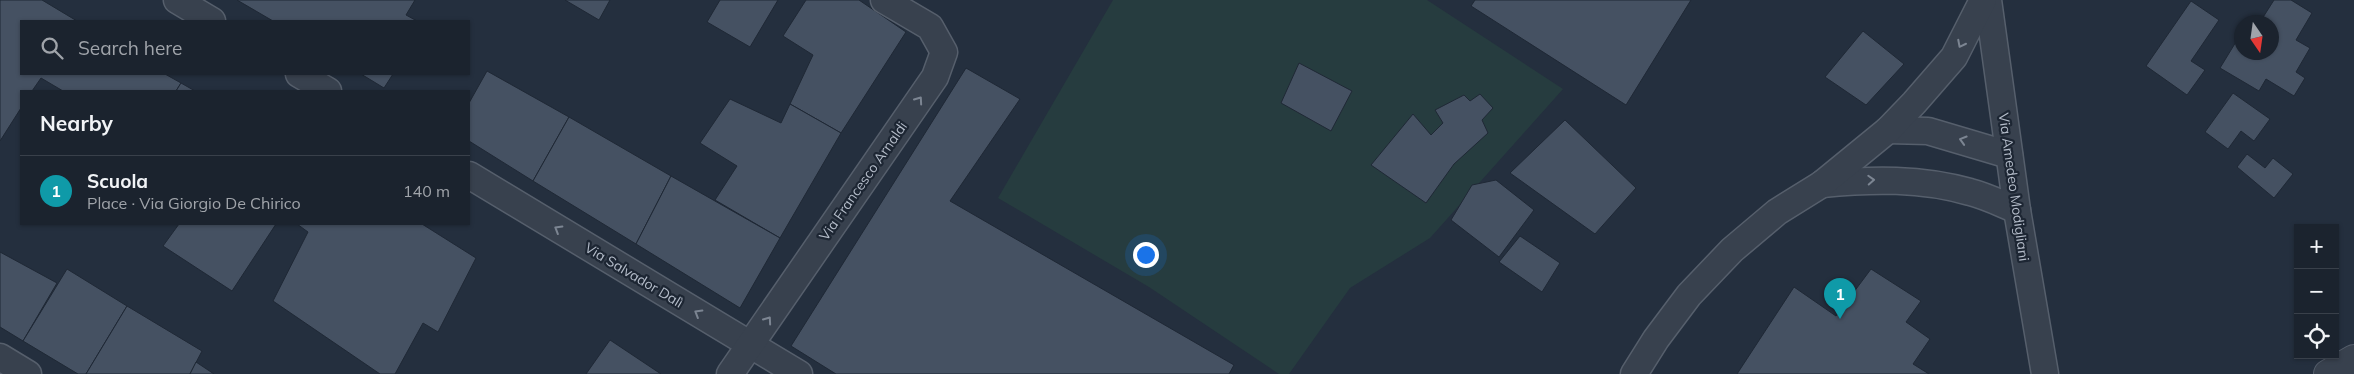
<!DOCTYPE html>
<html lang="en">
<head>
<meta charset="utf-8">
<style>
  :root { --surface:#1b232e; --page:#242b36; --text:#f1f3f6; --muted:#a0a4aa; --line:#39404a; --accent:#8ab4f8 }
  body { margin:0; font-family:Mulish,sans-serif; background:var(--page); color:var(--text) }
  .controls { position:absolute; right:15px; bottom:15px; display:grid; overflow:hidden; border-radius:0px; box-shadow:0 1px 4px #0004 }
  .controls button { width:45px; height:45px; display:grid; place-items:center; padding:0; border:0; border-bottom:1px solid var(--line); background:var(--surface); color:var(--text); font:25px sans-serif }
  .compass { position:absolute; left:2234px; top:15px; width:45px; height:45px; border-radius:50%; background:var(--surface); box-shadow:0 1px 4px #0004; rotate:167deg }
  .you { position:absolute; left:1145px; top:254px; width:18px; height:18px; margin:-12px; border:4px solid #fff; border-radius:50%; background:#1a73e8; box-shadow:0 0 0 8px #1a73e833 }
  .badge { display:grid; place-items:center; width:32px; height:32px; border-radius:50%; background:var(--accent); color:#fff; font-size:16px; font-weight:700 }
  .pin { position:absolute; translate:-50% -41px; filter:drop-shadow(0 1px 2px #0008) }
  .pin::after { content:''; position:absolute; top:26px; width:18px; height:15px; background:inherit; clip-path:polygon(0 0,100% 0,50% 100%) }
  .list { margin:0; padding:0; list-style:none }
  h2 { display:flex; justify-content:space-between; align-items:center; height:65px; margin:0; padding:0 20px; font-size:21px }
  h2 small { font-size:16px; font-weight:400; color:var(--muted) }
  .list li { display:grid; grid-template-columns:32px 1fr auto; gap:15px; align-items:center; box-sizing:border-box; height:70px; padding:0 20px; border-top:1px solid var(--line) }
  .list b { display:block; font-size:19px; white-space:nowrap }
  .list p { margin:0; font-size:16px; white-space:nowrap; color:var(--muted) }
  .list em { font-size:16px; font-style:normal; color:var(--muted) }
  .icon { flex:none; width:28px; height:28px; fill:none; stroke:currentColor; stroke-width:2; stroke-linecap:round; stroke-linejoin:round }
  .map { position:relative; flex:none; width:2354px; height:374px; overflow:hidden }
  .search { position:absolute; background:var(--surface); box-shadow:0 1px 4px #0004; left:20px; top:20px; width:450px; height:55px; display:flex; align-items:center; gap:12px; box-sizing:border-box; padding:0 18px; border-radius:0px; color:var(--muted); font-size:19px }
  .panel { position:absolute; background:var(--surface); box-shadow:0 1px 4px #0004; left:20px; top:90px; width:450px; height:135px; border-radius:0px }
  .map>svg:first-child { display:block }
  .green { fill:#263c3f }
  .building { fill:#455162; stroke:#1f2835 }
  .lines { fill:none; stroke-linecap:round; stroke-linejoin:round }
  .minor-casing { stroke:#565f6c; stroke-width:29 }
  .tertiary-casing { stroke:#565f6c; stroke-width:30 }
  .minor { stroke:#38414e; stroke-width:26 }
  .tertiary { stroke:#38414e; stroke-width:28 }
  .oneway { stroke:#7c8592 }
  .labels { text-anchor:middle; stroke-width:4.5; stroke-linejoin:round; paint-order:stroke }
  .street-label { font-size:14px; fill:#b4bcc9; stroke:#1d2633 }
</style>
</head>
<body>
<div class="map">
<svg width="2354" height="374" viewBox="0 0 2354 374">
  <rect width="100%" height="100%" fill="#242f3e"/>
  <polygon class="green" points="1113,0 1427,0 1563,89 1430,238 1350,288 1289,374 1279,374 1149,287 998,198"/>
  <g class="building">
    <polygon points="0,0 42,0 77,21 21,21 21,74 165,74 181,83 176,91 63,91 41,78 32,91 21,91 21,108 0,141"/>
    <polygon points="237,0 415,0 406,15 417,21 273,21"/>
    <polygon points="565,0 610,0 599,20"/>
    <polygon points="720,0 778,0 750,47 707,22"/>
    <polygon points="806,0 859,0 906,32 841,133 790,104 813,55 783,36"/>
    <polygon points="1475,0 1691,0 1626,105 1471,6"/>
    <polygon points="2274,0 2291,0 2312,13 2296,40 2310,48 2296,72 2305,78 2294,96 2266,79 2259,91 2220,68 2242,32 2242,52 2272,52 2272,22 2260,22"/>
    <polygon points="2191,1 2219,20 2191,61 2205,70 2187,95 2146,66"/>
    <polygon points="1863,31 1904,64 1866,105 1825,77"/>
    <polygon points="1299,63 1352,91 1331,131 1281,103"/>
    <polygon points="966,68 1020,99 950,201 1234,365 1229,374 836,374 791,346"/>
    <polygon points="487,71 569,117 533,181 469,141 469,103"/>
    <polygon points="361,74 393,74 384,88"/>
    <polygon points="181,83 195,91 176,91"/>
    <polygon points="2233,93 2270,119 2254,141 2241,131 2228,149 2205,132"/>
    <polygon points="1480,94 1493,108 1482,120 1488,133 1454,164 1426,203 1371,165 1413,114 1431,135 1443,123 1435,110 1464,95 1470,101"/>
    <polygon points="730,99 781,123 790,104 841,133 780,238 715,200 737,166 700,143"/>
    <polygon points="569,117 671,176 636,244 533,181"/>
    <polygon points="1565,120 1636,188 1595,234 1510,173"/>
    <polygon points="2247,154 2265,168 2273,158 2293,174 2274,198 2237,167"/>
    <polygon points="671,176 780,238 740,308 636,244"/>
    <polygon points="1496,180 1534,210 1499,257 1451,220 1472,185"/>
    <polygon points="179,224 276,224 232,291 163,246"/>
    <polygon points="297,224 422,224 476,258 438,332 423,323 395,374 380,374 273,301 308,232"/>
    <polygon points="1520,236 1560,263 1542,292 1499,262"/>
    <polygon points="0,252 57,283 23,341 0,327"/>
    <polygon points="67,269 127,306 86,374 78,374 23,341"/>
    <polygon points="1871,269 1921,301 1906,322 1930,339 1913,364 1929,374 1737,374 1794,287 1836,316"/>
    <polygon points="127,306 202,351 190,374 86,374"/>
    <polygon points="610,340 661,374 586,374"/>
    <polygon points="196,362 214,374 190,374"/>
  </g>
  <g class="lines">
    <defs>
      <g id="minor">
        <polyline points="177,0 212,21"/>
        <polyline points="1988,0 2017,210 2045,374"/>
        <polyline points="299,74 328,91"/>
        <polyline points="1888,130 1928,131 2009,155"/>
        <polyline points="469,175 799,374"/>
        <path d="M1822,184C1872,179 1921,178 1970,192C1986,196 2002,204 2017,210"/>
        <polyline points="0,357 28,374"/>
        <polyline points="730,374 935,77 944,52 930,27 884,0"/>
        <polyline points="1634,374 1656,339 1689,295 1732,250 1777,212 1822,184 1888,130 1914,103 1954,57 1983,0"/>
      </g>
      <polyline id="tertiary" points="2328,374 2354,359"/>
    </defs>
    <use href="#minor" class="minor-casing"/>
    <use href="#tertiary" class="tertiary-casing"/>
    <use href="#minor" class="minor"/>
    <use href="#tertiary" class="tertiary"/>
  </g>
  <defs><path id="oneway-chevron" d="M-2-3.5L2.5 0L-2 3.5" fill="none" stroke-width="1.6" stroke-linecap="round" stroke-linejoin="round" transform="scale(1.25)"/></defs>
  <g class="oneway">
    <use href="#oneway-chevron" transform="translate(1961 44) rotate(117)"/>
    <use href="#oneway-chevron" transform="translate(919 100) rotate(-55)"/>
    <use href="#oneway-chevron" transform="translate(1963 140) rotate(-163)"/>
    <use href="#oneway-chevron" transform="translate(1871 180) rotate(-3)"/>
    <use href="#oneway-chevron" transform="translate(558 229) rotate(-149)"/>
    <use href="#oneway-chevron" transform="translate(698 313) rotate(-149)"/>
    <use href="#oneway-chevron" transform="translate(768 320) rotate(-55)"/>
  </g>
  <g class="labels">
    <g class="street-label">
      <text transform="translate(863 181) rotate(-55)" y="5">Via Francesco Arnaldi</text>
      <text transform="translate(2014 187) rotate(82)" y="5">Via Amedeo Modigliani</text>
      <text transform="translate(634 275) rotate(31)" y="5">Via Salvador Dalì</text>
    </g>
  </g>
</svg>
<div class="controls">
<button>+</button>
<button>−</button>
<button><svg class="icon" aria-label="locate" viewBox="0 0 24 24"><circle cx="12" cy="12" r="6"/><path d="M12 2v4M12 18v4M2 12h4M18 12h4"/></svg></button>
</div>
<svg class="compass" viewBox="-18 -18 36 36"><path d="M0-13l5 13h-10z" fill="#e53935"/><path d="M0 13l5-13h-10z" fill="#a0a4aa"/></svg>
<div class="you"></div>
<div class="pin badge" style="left:1840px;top:319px;background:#0f9aa8">1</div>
<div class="search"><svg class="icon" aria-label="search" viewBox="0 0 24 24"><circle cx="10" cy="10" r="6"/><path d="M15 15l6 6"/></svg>Search here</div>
<section class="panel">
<h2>Nearby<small></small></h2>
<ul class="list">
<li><span class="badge" style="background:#0f9aa8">1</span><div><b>Scuola</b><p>Place · Via Giorgio De Chirico</p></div><em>140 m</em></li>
</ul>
</section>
</div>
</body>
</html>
